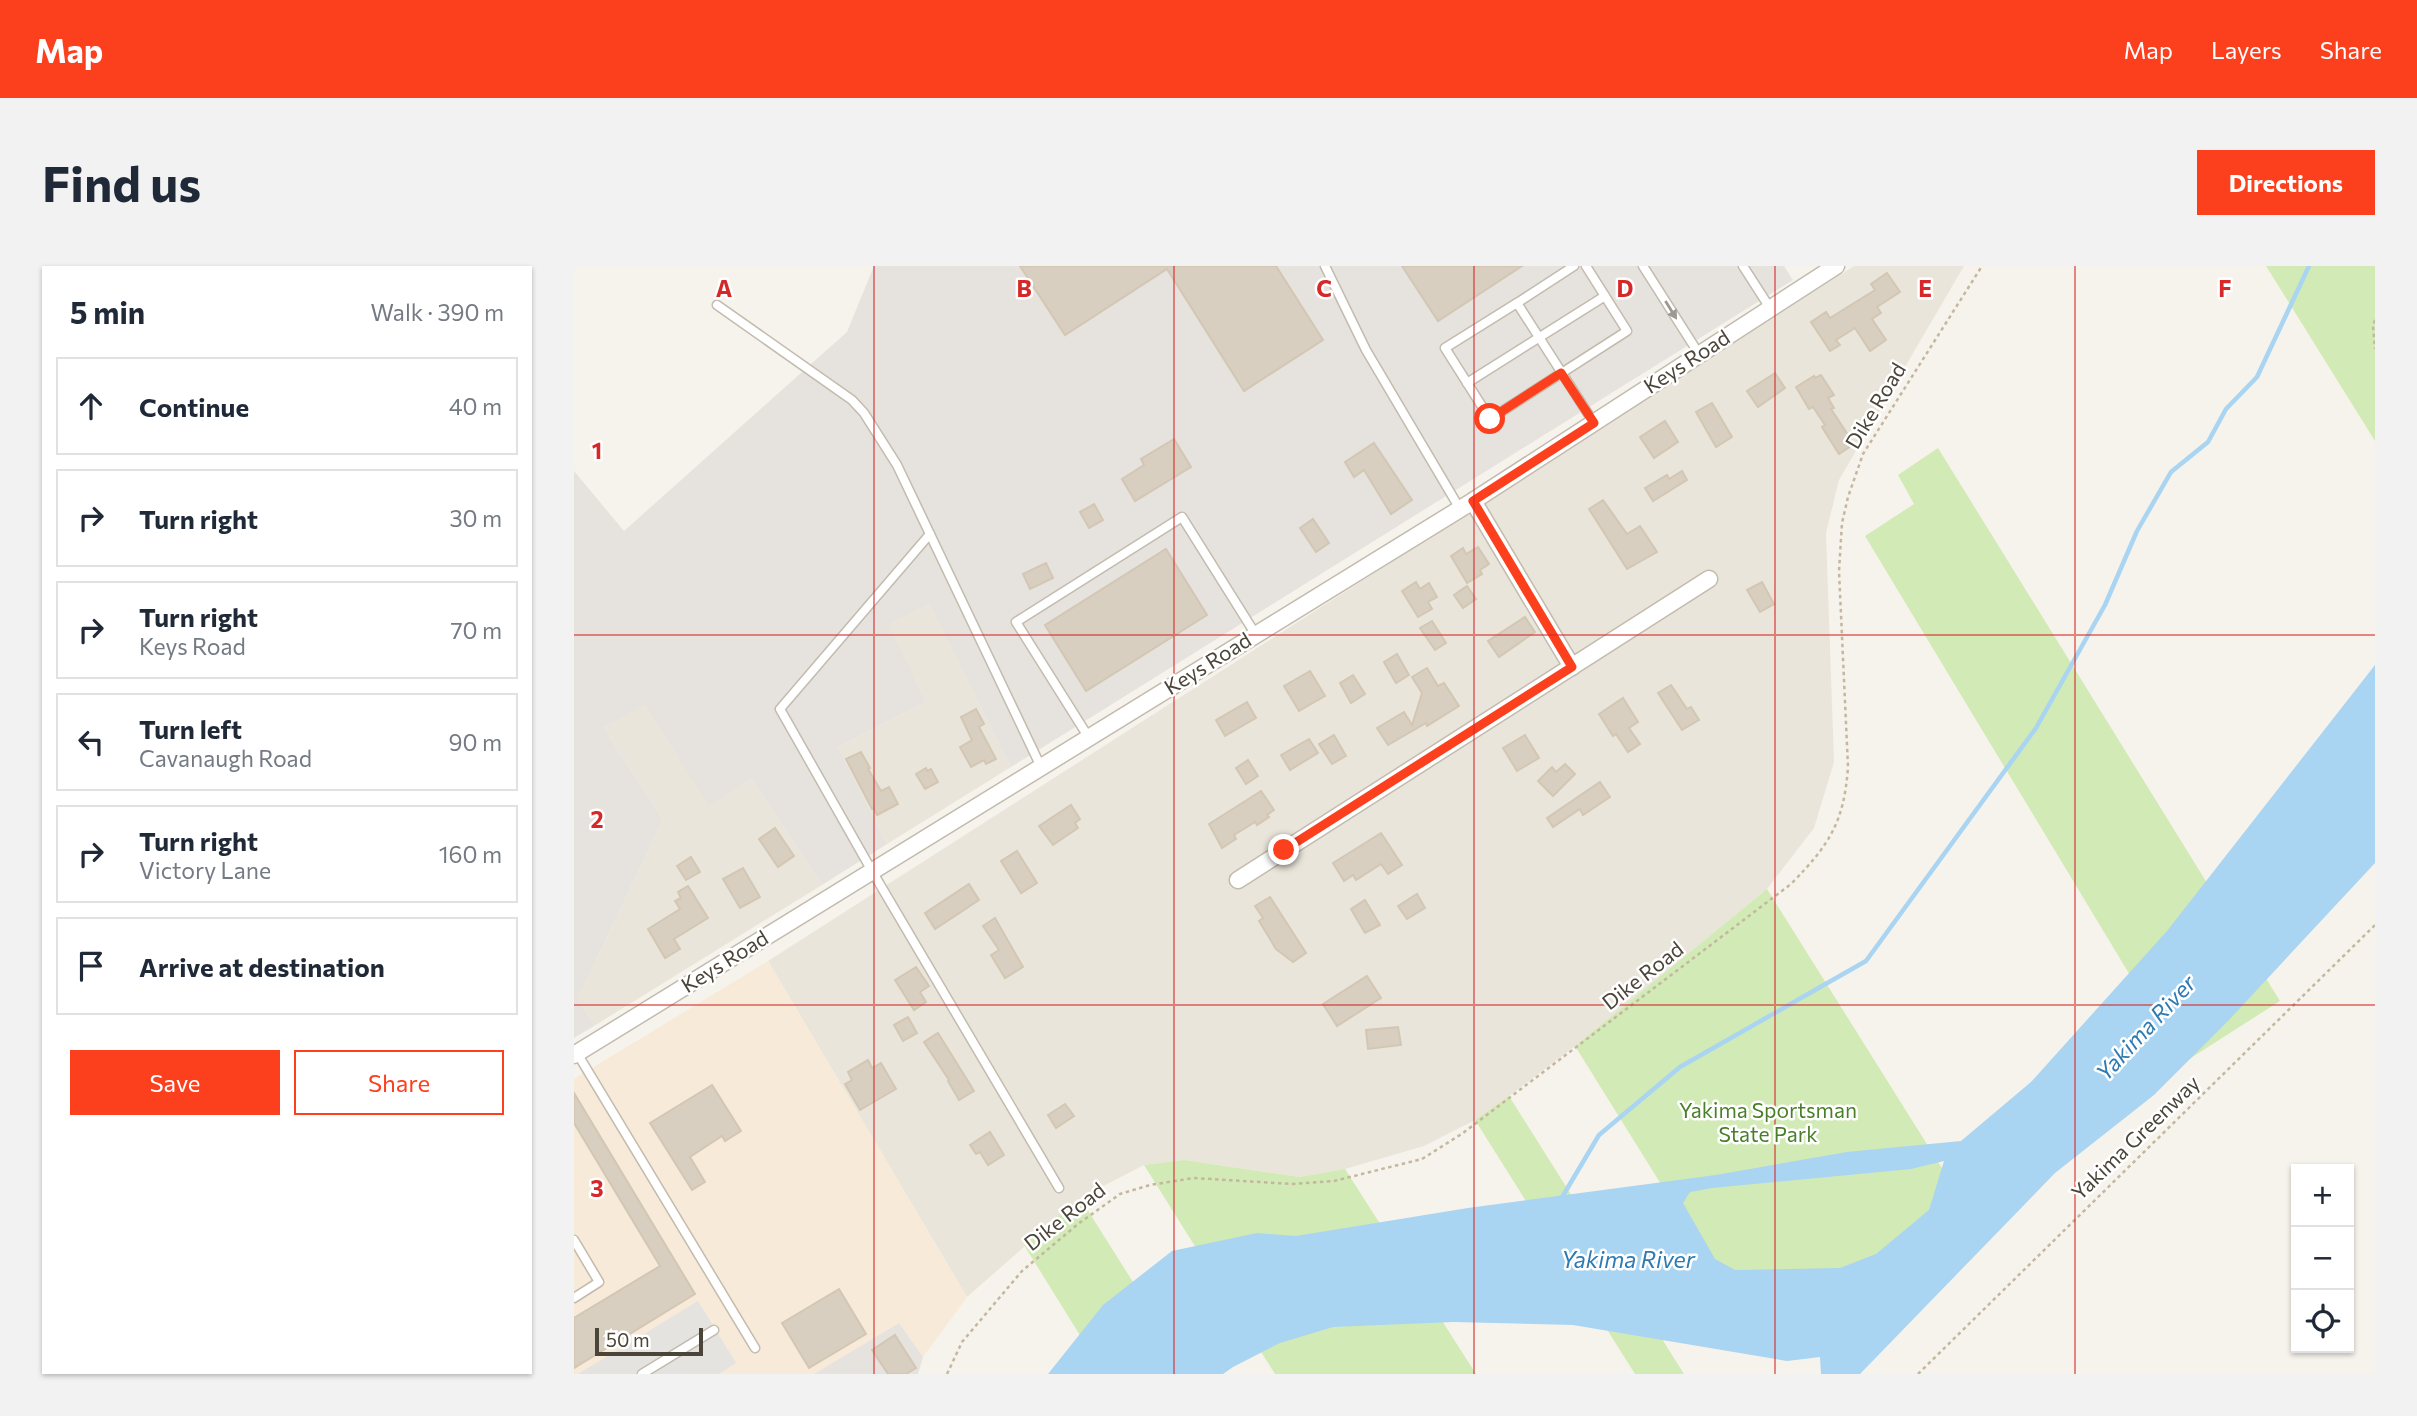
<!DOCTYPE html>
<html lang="en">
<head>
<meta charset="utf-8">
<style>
  :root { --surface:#fff; --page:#f2f2f3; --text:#1f2937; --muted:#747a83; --line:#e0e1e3; --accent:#fc3f1d }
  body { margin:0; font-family:Commissioner,sans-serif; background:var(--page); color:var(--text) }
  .controls { position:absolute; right:21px; bottom:21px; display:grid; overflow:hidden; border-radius:0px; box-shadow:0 2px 5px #0004 }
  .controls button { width:63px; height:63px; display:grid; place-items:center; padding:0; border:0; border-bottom:2px solid var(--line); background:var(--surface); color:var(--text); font:35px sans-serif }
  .scale { position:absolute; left:21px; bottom:18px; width:108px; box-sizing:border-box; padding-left:7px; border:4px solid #4b4439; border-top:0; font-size:19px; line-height:24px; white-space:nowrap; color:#4b4439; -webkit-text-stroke:5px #fff; paint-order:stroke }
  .stop { position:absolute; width:21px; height:21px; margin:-16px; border:5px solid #fc3f1d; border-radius:50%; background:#fff }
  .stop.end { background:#fc3f1d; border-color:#fff; box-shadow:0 2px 7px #0008 }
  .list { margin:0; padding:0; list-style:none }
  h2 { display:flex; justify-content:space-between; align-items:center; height:91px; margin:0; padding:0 28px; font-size:30px }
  h2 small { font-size:23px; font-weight:400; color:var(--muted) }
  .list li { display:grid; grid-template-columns:46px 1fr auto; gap:21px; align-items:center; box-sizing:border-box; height:98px; margin:0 14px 14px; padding:0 14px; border:2px solid var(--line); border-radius:0px }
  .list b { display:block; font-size:26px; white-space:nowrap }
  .list p { margin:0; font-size:23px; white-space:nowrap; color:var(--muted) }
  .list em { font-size:23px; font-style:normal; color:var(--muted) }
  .actions { display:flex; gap:14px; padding:21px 28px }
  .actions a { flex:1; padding:16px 0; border:2px solid var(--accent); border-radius:0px; text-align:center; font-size:24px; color:var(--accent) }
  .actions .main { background:var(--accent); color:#fff }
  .icon { flex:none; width:38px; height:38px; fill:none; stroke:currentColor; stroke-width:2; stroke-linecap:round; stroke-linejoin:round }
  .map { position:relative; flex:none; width:1801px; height:1108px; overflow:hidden; border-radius:0px }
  header { display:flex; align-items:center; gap:42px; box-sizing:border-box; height:98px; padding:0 35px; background:var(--accent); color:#fff }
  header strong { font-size:33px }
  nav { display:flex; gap:38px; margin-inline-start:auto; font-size:24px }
  .intro { display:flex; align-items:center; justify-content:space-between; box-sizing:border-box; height:168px; padding:0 42px }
  h1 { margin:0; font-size:49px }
  .button { padding:18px 32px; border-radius:0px; background:var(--accent); color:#fff; font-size:24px; font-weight:700 }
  main { display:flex; gap:42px; padding:0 42px }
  aside { flex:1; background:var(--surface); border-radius:0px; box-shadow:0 2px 5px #0004 }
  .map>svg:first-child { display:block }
  .residential { fill:#eae5da }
  .commercial { fill:#f7ead8 }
  .industrial { fill:#e6e2dd }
  .green { fill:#d2eab5 }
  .parking { fill:#e5e3e0 }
  .water { fill:#a9d4f2; fill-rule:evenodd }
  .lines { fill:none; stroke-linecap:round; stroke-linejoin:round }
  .stream { stroke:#a9d4f2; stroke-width:4.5 }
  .building { fill:#d8cfc1; stroke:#d3c7b4; stroke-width:2 }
  .lane-casing { stroke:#c2bbae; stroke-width:11 }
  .street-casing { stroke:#c2bbae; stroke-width:19 }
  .path { stroke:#c4b79f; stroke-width:2.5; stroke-dasharray:3.5 3.5; stroke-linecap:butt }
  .lane { stroke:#fff; stroke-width:8 }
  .street { stroke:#fff; stroke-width:16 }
  .oneway { fill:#9c9892 }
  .route { stroke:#fc3f1d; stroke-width:9 }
  .grid { fill:none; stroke:#d62828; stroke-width:2; stroke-opacity:0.55 }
  .labels { text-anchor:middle; stroke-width:5; stroke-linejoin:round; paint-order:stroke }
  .street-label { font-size:21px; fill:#4b4439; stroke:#fff }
  .park-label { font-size:21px; fill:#4a7f2a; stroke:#fff }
  .water-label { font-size:23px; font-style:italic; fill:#2e7ab2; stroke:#fff }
  .grid-label { font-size:23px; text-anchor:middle; font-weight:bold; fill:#d62828; stroke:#fff; stroke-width:5; stroke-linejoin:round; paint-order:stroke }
</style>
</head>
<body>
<header>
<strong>Map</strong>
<nav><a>Map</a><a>Layers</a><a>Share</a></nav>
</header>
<div class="intro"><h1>Find us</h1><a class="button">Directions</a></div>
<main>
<aside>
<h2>5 min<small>Walk · 390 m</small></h2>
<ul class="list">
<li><svg class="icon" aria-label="ahead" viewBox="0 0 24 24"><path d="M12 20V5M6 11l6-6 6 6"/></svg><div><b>Continue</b></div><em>40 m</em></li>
<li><svg class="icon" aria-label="right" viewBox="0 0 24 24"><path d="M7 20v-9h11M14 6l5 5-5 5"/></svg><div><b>Turn right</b></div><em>30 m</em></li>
<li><svg class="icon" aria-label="right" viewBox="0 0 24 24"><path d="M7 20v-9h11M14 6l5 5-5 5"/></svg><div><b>Turn right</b><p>Keys Road</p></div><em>70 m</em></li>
<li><svg class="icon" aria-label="left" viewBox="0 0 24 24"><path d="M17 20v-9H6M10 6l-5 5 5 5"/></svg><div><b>Turn left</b><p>Cavanaugh Road</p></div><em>90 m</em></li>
<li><svg class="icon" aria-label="right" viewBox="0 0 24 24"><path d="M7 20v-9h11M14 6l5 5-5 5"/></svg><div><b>Turn right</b><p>Victory Lane</p></div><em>160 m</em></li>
<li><svg class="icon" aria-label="arrive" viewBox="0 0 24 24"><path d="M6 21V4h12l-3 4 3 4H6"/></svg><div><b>Arrive at destination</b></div></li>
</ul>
<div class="actions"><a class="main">Save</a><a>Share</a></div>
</aside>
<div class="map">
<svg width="1801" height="1108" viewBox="0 0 1801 1108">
  <rect width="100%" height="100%" fill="#f6f3ec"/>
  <g class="residential">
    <polygon points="1280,0 1390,0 1265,214 1252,267 1260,496 1240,562 1193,623 1001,780 935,830 901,854 850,880 771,903 726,911 610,894 570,899 506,932 393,1031 194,695"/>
    <polygon points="355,338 437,501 313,578 264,481 352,436 313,359"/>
    <polygon points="71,437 135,539 178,513 248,619 20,760 4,732 89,554 30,462"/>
  </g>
  <polygon class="commercial" points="194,695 393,1031 349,1091 325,1057 240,1108 0,1108 0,813"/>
  <g class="industrial">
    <polygon points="300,0 1210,0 1219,14 437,501 355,338 314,359 352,436 264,481 313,578 248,619 178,513 135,540 71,438 30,462 89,554 4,732 20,760 0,772 0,205 50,265 273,66"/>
    <polygon points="325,1057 349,1091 344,1108 240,1108"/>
  </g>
  <g class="green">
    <polygon points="1692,0 1801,0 1801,175"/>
    <polygon points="1364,182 1706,735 1609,797 1291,270 1340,238 1324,209"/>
    <polygon points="1193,623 1388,934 1179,1066 1001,780"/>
    <polygon points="935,830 1110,1108 1061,1108 901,854"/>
    <polygon points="610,894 726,911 771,903 902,1108 701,1108 570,899"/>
    <polygon points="506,932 617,1108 530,1108 450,979"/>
  </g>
  <polygon class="parking" points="124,1035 162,1097 145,1108 4,1108"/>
  <path class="water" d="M1801,399V597L1653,756L1580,829L1481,907L1286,1108H1247L1246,1091L1213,1095L999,1059L879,1056L759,1061L706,1077L659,1101L649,1108H474L529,1039L598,985L683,967L722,970L894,942L1142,909L1273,886L1387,875L1457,816L1593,665ZM1370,895L1355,944L1302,988L1266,1002L1161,1004L1141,993L1109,937L1116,926L1138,922L1337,903Z"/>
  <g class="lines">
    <polyline class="stream" points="987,933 1025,869 1106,801 1292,695 1462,462 1531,339 1563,265 1597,206 1634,176 1652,143 1683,111 1735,0"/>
  </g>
  <g class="building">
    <polygon points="446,0 702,0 749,74 670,125 593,3 491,69"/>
    <polygon points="828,0 948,0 864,55"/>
    <polygon points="1313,7 1326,26 1303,41 1307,47 1298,53 1312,74 1296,85 1281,62 1262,74 1266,79 1256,85 1237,56 1252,46 1256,52 1301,24 1297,18"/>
    <polygon points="1201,107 1211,122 1184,141 1173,125"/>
    <polygon points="1247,109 1260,129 1254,132 1260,142 1257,143 1280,178 1265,188 1248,161 1251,159 1239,141 1235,143 1222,121 1240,110 1241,112"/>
    <polygon points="1138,137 1158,171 1142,181 1122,146"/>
    <polygon points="1091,155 1104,176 1080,192 1066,171"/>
    <polygon points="600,173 617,201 561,235 548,213 570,199 567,193"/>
    <polygon points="800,177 838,234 817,248 790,204 780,211 771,196"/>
    <polygon points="1108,205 1113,214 1079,235 1071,222 1093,209 1095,213"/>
    <polygon points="1029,234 1053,268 1066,260 1083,286 1053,303 1015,243"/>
    <polygon points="520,238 529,254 515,262 506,246"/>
    <polygon points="739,253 755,277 742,286 726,262"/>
    <polygon points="904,281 915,298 906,304 908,308 893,317 877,290 889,282 892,288"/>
    <polygon points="592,283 633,349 512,425 471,359"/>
    <polygon points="472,297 479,312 456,323 449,308"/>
    <polygon points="842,316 846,323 855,317 863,331 854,336 858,343 844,351 828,325"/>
    <polygon points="1188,316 1200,338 1186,346 1173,324"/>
    <polygon points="893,320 902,333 889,342 880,329"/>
    <polygon points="951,351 961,366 925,391 914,375"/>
    <polygon points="858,355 872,377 861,384 846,362"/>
    <polygon points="823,388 835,409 822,417 810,396"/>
    <polygon points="853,402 864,420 870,417 885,440 853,460 852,457 814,479 803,462 830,446 838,459 848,427 838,411"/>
    <polygon points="736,405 751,430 725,445 710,420"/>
    <polygon points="779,409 791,428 777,437 766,417"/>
    <polygon points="1097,419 1113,443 1117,441 1125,454 1108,464 1084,427"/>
    <polygon points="1049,432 1064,456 1055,462 1066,478 1054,486 1042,468 1039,470 1025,448"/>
    <polygon points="673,436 682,452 651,470 642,454"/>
    <polygon points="402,443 410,458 405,461 422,493 412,498 410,494 397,501 386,481 398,474 387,451"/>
    <polygon points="760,469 772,490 758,498 745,478"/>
    <polygon points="951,469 965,492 943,505 929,482"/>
    <polygon points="735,473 744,487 716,504 707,489"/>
    <polygon points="287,486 296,502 294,503 307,525 315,521 324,538 303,549 300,542 298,543 272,493"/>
    <polygon points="674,494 684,510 672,518 662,502"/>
    <polygon points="991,498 1001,508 979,530 964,515 978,501 982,506"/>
    <polygon points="352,502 353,505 357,503 364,516 351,523 342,508"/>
    <polygon points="1026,516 1036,531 1009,549 1006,543 979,561 973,552"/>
    <polygon points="687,525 700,544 693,549 695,551 683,559 681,556 660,569 662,573 648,582 635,558"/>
    <polygon points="497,539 506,553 501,557 504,562 479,579 465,560"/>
    <polygon points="201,562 220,590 204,601 185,573"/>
    <polygon points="807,567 828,599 814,608 807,598 782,614 779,609 770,615 759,597"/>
    <polygon points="443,585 463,617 447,627 427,595"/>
    <polygon points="117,591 126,606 112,614 103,600"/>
    <polygon points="169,602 186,631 166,642 149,613"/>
    <polygon points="395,618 405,634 361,663 351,647"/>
    <polygon points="114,620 134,652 100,673 106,683 91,692 74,663 106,643 101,635 107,632 104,626"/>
    <polygon points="843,628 851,642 833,653 824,640"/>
    <polygon points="696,631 732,687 719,696 702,683 685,655 689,652 681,640"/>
    <polygon points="791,634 806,659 791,667 777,643"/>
    <polygon points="421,652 449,701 431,712 417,689 425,684 409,660"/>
    <polygon points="342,701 355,720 346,726 352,736 340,744 321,714"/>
    <polygon points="793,710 807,732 763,760 749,738"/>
    <polygon points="334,751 343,767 329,775 320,759"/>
    <polygon points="824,761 827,779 794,783 792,764"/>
    <polygon points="364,767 400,825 385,834 374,815 375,814 350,776"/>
    <polygon points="294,794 298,802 307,797 322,823 286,844 271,818 278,814 274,806"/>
    <polygon points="138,819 167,865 151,875 148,870 116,891 131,916 118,924 76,857"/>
    <polygon points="0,827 121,1028 0,1102 0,1052 86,1000 0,857"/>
    <polygon points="491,838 500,850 482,862 474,849"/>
    <polygon points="416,866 430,889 414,899 406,886 402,888 396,879"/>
    <polygon points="265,1023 292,1068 235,1102 208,1057"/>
    <polygon points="321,1069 342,1102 332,1108 314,1108 298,1084"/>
  </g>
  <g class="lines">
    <defs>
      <g id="lane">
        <polyline points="751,0 792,84 886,243"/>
        <polyline points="1012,0 1053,65 916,153 871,82 943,37 1020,157"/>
        <polyline points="1069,0 1125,88"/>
        <polyline points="1169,0 1196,42"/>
        <polyline points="943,37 1000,0"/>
        <polyline points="143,39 278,134 290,147 323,199 467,501"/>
        <polyline points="893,117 1031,30"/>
        <polyline points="356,268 206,443 298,605 485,922"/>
        <polyline points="515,472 442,356 608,251 682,369"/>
        <polyline points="3,787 181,1082"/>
        <polyline points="0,974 25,1016 0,1032"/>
        <polyline points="68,1108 140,1064"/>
      </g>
      <g id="street">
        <polyline points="899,235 998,401"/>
        <polyline points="664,614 1135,313"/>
        <polyline points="0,789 899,235 1262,0"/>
      </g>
    </defs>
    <use href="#lane" class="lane-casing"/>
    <use href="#street" class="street-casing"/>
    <g class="path">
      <polyline points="1801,54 1799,60 1801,83"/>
      <path d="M373,1108L388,1076L448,1005L504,958L546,928L576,919L620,912L718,918L760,915L848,893L889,867L1217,618C1255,579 1270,557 1274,501L1265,305L1268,257L1274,231L1289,188L1408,0"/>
      <polyline points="1344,1108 1801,659"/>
    </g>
    <use href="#lane" class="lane"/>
    <use href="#street" class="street"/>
  </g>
  <defs><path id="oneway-solid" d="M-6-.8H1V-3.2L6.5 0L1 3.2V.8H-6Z" transform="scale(1.75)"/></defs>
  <use class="oneway" href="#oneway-solid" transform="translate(1097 44) rotate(58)"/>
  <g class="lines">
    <polyline class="route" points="710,584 998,401 899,235 1020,157 987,107 916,153"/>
  </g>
  <path class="grid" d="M300,0V1108M600,0V1108M900,0V1108M1201,0V1108M1501,0V1108M0,369H1801M0,739H1801"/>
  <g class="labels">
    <g class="street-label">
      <text transform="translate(1113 96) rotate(-33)" y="7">Keys Road</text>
      <text transform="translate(1302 140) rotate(-59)" y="7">Dike Road</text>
      <text transform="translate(634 398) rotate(-32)" y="7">Keys Road</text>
      <text transform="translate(151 696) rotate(-32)" y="7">Keys Road</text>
      <text transform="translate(1069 710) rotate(-38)" y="7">Dike Road</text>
      <text transform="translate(1562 872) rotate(-44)" y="7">Yakima Greenway</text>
      <text transform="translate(491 951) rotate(-38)" y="7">Dike Road</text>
    </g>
    <g class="park-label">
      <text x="1194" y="852">Yakima Sportsman<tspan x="1194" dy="24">State Park</tspan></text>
    </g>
    <g class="water-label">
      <text transform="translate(1572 762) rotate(-47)" y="8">Yakima River</text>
      <text x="1054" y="1002">Yakima River</text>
    </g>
  </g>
  <g class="grid-label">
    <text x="150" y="31">A</text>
    <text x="450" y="31">B</text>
    <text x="750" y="31">C</text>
    <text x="1051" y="31">D</text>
    <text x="1351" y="31">E</text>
    <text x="1651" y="31">F</text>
    <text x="23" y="193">1</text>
    <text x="23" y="562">2</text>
    <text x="23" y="931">3</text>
  </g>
</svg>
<div class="controls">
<button>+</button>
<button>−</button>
<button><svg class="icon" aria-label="locate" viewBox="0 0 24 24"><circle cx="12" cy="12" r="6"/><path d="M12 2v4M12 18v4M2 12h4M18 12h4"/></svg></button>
</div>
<div class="scale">50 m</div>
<div class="stop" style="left:916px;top:153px"></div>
<div class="stop end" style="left:710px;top:584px"></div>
</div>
</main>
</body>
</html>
